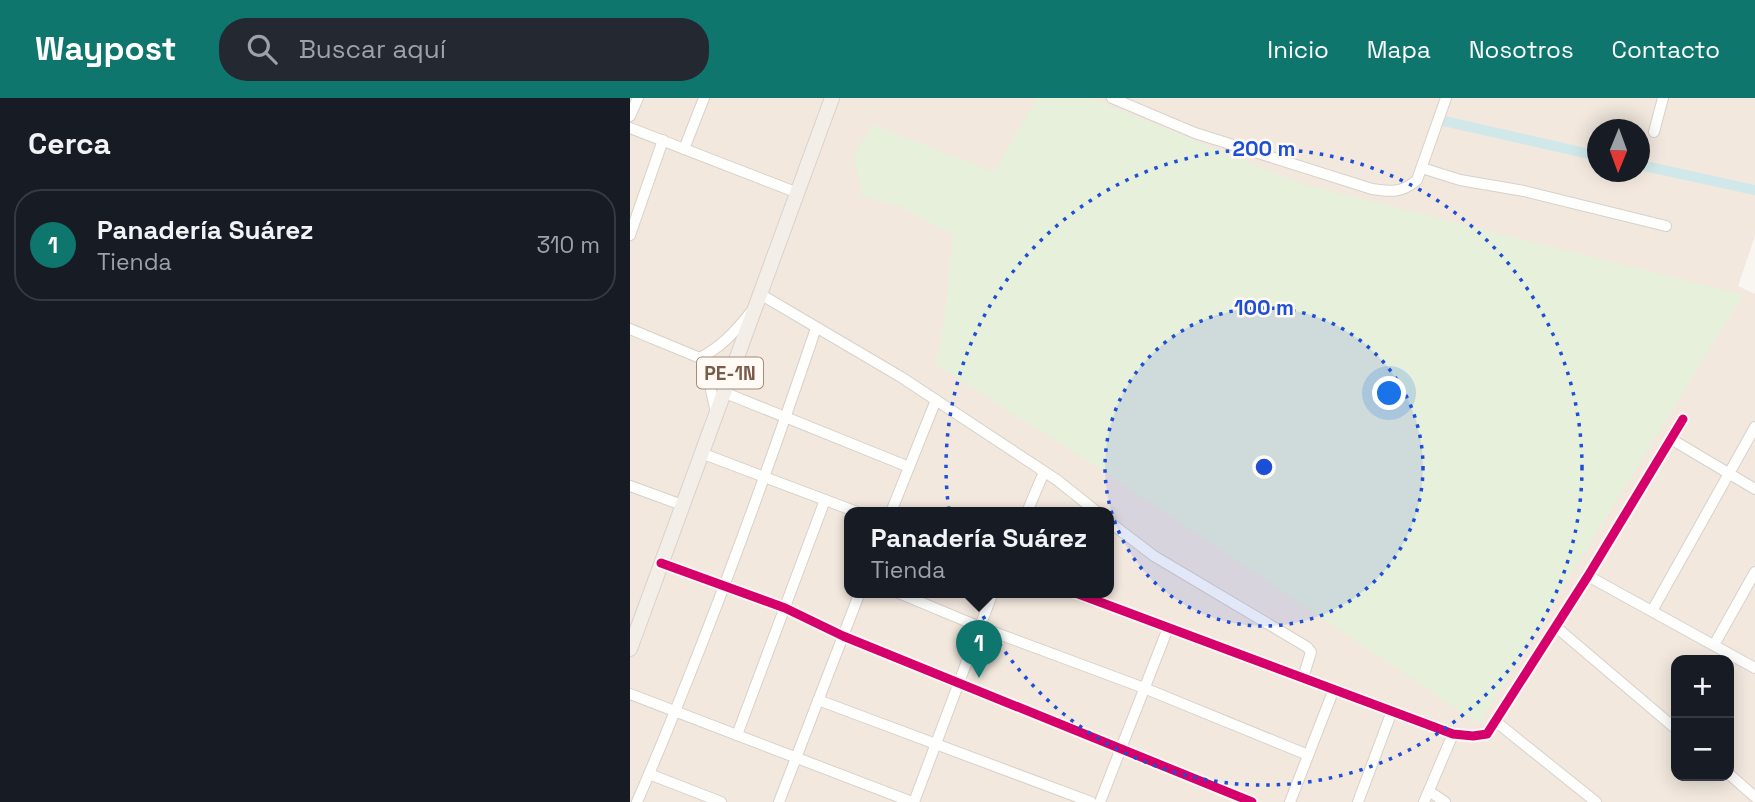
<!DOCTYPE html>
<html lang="es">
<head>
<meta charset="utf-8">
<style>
  :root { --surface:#171b24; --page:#242831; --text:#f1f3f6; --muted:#9ea1a6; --line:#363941; --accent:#0f766e }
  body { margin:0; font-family:"Space Grotesk",sans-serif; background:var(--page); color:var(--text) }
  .controls { position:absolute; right:21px; bottom:21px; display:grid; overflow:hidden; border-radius:14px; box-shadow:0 4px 18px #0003 }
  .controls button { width:63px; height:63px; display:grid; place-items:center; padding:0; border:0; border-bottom:2px solid var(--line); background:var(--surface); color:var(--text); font:35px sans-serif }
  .compass { position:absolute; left:957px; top:21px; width:63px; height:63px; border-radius:50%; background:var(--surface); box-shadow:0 4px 18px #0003; rotate:181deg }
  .you { position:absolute; left:760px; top:296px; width:24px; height:24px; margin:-18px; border:5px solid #fff; border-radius:50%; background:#1a73e8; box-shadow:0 0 0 10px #1a73e833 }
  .badge { display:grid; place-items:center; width:46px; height:46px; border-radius:50%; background:var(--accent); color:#fff; font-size:23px; font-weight:700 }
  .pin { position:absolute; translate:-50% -58px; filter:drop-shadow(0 2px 4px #0008) }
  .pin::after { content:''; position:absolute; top:37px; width:24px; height:21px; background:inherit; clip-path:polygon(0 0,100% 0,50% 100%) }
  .popup { position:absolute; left:214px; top:409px; width:270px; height:91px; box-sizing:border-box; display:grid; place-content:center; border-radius:14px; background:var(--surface); filter:drop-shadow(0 2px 5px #0005); font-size:23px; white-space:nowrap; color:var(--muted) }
  .popup b { font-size:26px; color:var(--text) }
  .popup::after { content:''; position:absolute; left:50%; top:100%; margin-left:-14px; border:14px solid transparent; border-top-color:var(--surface) }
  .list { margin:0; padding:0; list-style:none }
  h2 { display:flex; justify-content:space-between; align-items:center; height:91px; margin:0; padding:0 28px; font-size:30px }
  h2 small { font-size:23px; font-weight:400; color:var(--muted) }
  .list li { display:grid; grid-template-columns:46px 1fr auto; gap:21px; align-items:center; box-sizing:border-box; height:112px; margin:0 14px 14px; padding:0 14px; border:2px solid var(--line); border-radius:28px }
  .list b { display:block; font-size:26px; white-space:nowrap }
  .list p { margin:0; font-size:23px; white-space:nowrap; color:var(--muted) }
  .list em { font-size:23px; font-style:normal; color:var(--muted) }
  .icon { flex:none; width:38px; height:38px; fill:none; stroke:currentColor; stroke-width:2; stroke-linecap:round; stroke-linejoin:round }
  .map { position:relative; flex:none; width:1125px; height:704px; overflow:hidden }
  header { display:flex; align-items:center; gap:42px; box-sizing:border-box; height:98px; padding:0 35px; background:var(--accent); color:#fff }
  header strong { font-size:33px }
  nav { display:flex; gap:38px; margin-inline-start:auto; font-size:24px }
  .search { width:490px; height:63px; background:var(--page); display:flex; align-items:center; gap:18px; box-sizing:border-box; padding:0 24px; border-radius:28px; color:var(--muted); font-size:26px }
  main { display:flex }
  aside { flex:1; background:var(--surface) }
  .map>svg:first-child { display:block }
  .residential { fill:#f2e8de; fill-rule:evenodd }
  .green { fill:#e7f0db }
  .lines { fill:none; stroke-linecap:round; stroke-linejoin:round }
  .canal { stroke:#d0e8ea; stroke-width:10 }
  .minor-casing { stroke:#d7d1cb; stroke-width:12 }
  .major-casing { stroke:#dad1cc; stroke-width:16 }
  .minor { stroke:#fefefd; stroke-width:10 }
  .major { stroke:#f3eee8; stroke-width:14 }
  .cycleway-casing { stroke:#fffaf3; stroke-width:13 }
  .cycleway { stroke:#d6006c; stroke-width:9 }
  .ring { fill:none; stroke:#1d4ed8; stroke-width:3.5; stroke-dasharray:3.5 7 }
  .labels { text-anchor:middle; stroke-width:5; stroke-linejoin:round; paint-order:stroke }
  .shield { fill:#fffaf3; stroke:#a28b7f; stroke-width:2 }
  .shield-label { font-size:19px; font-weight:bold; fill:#7a5c4d }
  .centre { fill:#1d4ed8; stroke:#fffaf3; stroke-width:3.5 }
  .ring-label { font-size:21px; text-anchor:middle; font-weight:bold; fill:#1d4ed8; stroke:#fffaf3; stroke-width:5; stroke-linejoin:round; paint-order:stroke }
</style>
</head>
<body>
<header>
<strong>Waypost</strong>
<div class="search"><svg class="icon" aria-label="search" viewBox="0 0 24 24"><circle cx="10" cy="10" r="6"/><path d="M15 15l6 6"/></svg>Buscar aquí</div>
<nav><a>Inicio</a><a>Mapa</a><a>Nosotros</a><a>Contacto</a></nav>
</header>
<main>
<aside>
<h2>Cerca<small></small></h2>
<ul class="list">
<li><span class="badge">1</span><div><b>Panadería Suárez</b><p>Tienda</p></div><em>310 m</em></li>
</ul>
</aside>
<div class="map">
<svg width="1125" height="704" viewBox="0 0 1125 704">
  <rect width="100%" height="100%" fill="#f9f5f0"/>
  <path class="residential" d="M0,0H1125V138L1108,188L1125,196V704H0ZM968,32H1010V74H968ZM219,414H478V494H219ZM1046,562H1099V678H1046Z"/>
  <polygon class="green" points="407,0 460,0 669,85 1113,197 849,626 480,377 305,266 313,230 323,137 270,108 232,98 224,56 243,27 364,74"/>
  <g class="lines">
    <g class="canal">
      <polyline points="814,23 968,58"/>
      <polyline points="1010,67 1125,92"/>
    </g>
    <defs>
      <g id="minor">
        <path d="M482,0L565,35L742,91C761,94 772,95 787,82L816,0"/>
        <polyline points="0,18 8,0"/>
        <polyline points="0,30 168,95"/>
        <polyline points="1024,34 1033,0"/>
        <polyline points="54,51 74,0"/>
        <polyline points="792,70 830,82 894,93 1036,128"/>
        <polyline points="0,137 33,42"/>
        <polyline points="130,196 271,279 427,382 467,414"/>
        <polyline points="0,231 70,260 77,273 86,315"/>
        <path d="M70,260C91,249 105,234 120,215"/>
        <polyline points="93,294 279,369"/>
        <polyline points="1041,341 1125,391"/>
        <polyline points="71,355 227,414"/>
        <polyline points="0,388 52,407"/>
        <polyline points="261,414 306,302"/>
        <polyline points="397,414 414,374"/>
        <polyline points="478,423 524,458 677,549 681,554 673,580"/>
        <polyline points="31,465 155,510 213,538 622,704"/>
        <polyline points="958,478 1125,570"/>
        <polyline points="266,494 350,529 514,590 678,657"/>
        <polyline points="443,494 823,636 843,638 857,636 958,478 1053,321"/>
        <polyline points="1022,513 1125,329"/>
        <polyline points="926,529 1046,631"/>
        <polyline points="1084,547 1125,474"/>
        <polyline points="0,596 282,704"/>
        <polyline points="188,602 461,704"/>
        <polyline points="865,623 966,704"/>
        <polyline points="107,637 195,402"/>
        <polyline points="19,676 91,704"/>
        <polyline points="1099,676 1125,699"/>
        <polyline points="799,693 815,704"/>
        <path d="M7,704C74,549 132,390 186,230"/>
        <polyline points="149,704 230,494"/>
        <polyline points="284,704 363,494"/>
        <polyline points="470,704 538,530"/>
        <polyline points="660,704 704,591"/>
        <polyline points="728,704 762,613"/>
        <polyline points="794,704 823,636"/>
      </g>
      <polyline id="major" points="0,551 202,0"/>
    </defs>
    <use href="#minor" class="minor-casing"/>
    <use href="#major" class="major-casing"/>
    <use href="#minor" class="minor"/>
    <use href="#major" class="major"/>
    <defs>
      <g id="cycleway">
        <polyline points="31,465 155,510 213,538 622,704"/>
        <polyline points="443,494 823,636 843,638 857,636 958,478 1053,321"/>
      </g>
    </defs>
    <use href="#cycleway" class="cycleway-casing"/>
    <use href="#cycleway" class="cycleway"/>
  </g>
  <circle cx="634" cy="369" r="159" fill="#1d4ed8" fill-opacity=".12"/>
  <g class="ring">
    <circle cx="634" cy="369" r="159"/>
    <circle cx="634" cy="369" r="318"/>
  </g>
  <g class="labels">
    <rect class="shield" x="67" y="259.5" width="66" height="31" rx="5"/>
    <g class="shield-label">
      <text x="100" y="282">PE-1N</text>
    </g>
  </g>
  <circle cx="634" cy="369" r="10" class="centre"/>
  <g class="ring-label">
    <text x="634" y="58">200 m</text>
    <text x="634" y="217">100 m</text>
  </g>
</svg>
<div class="controls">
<button>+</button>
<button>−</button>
</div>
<svg class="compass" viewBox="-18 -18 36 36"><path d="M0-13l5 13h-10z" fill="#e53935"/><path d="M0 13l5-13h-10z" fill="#9ea1a6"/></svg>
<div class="you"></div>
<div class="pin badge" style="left:349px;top:580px">1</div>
<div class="popup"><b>Panadería Suárez</b>Tienda</div>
</div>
</main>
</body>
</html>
